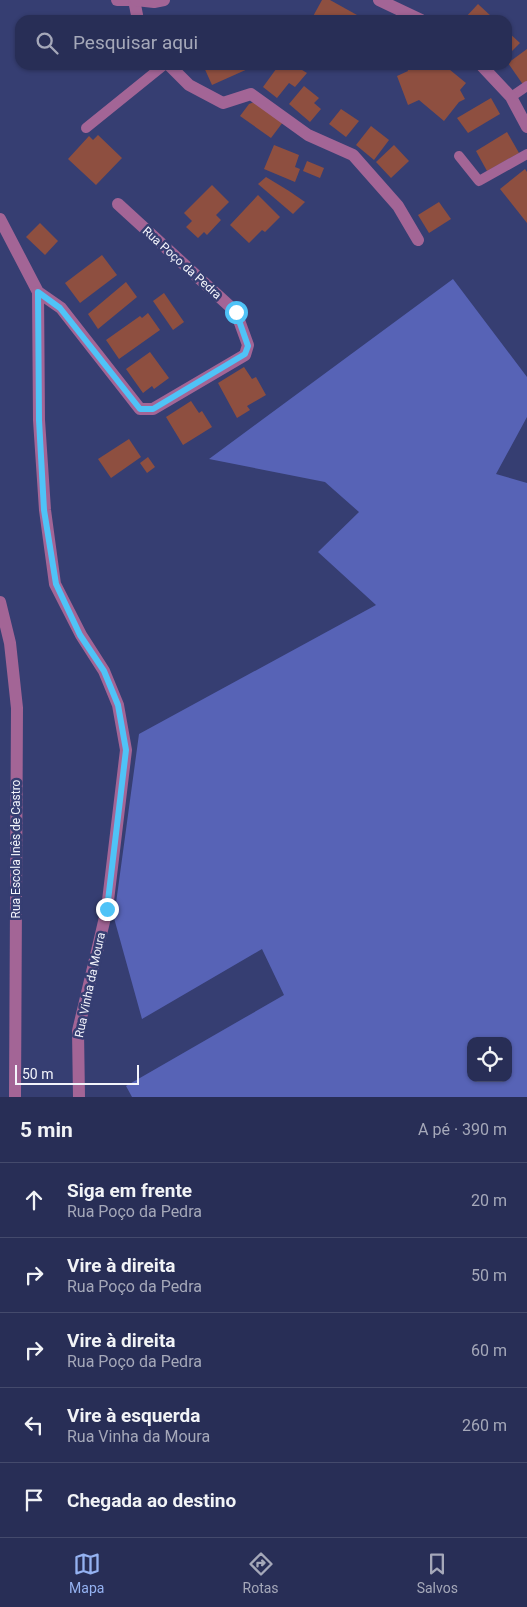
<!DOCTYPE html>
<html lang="pt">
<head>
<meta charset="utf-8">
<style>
  :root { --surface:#282e56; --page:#343a60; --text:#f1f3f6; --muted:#a5a8b9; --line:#444a6c; --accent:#95b2f1 }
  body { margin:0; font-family:Roboto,sans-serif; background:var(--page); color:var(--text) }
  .controls { position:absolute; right:15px; bottom:15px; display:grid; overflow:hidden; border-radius:10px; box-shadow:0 1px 4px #0004 }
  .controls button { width:45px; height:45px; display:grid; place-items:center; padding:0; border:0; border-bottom:1px solid var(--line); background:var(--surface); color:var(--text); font:25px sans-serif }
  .scale { position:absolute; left:15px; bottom:12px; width:124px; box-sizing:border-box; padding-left:5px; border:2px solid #f3f4fb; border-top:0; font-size:14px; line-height:18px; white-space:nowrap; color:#f3f4fb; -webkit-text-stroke:4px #363e72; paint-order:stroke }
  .stop { position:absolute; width:15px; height:15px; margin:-11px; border:4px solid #4fc3f7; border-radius:50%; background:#fff }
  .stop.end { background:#4fc3f7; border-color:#fff; box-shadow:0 1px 5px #0008 }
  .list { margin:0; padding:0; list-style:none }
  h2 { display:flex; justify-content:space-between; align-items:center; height:65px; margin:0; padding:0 20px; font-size:21px }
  h2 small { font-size:16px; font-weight:400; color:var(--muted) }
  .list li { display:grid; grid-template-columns:32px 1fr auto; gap:15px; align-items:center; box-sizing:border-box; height:75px; padding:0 20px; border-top:1px solid var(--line) }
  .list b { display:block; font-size:19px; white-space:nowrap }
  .list p { margin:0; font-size:16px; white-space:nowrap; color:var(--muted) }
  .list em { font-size:16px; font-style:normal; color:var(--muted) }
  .icon { flex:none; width:28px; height:28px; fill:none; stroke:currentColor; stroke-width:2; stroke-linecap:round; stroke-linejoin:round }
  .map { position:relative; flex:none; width:527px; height:1097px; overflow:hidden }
  .search { position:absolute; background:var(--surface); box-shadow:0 1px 4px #0004; left:15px; right:15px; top:15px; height:55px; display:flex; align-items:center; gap:12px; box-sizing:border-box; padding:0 18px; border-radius:15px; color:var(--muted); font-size:19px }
  .sheet { height:440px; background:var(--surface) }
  nav { display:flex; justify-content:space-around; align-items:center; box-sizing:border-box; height:70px; border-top:1px solid var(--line); background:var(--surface); font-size:14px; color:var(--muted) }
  nav a { display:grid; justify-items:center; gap:2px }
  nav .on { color:var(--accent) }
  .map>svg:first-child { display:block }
  .green { fill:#5763b6; fill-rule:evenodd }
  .building { fill:#8e4f40 }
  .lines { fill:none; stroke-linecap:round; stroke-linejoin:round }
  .service { stroke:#a36596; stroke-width:10 }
  .minor { stroke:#a36596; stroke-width:12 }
  .route { stroke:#4fc3f7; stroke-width:6 }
  .labels { text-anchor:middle; stroke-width:5; stroke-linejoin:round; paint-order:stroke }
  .street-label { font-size:12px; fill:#f3f4fb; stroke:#363e72 }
</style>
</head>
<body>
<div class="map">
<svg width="527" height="1097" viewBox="0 0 527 1097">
  <rect width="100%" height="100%" fill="#363e72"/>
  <path class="green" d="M453,279L527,377V417L496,474L527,483V1097H132L126,1086L284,995L262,949L142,1019L114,918L139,734L376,605L318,552L359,512L325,482L209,459ZM471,1041H508V1078H471Z"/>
  <g class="building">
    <polygon points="322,0 330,0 357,15 354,20 311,20"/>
    <polygon points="478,4 492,17 489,20 467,20 465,18"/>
    <polygon points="507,31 520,43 512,51 509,48 507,50"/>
    <polygon points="527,49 527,84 524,86 508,63"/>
    <polygon points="203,65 249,65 250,68 212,85"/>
    <polygon points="279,65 294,65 307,73 295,87 289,83 277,98 263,87"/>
    <polygon points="412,65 444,65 466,83 460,90 465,99 459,102 444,121 419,100 408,105 397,76 408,71 407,68"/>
    <polygon points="304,86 319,98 314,103 321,109 310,122 289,104"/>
    <polygon points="491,98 500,114 468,133 457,118"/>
    <polygon points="254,102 283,122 271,138 240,116 249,104"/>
    <polygon points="341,109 359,121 346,137 329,124"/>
    <polygon points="371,126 389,140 374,160 356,145"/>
    <polygon points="507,132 519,153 487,171 476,151"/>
    <polygon points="98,135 122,158 96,185 68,159 89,136 93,140"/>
    <polygon points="274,145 299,155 295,167 300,169 295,182 264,169"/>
    <polygon points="394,145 409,161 391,178 376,162"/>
    <polygon points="307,161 324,168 320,178 303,171"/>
    <polygon points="525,169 527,172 527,223 500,189"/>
    <polygon points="266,177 289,191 305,202 293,214 258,184"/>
    <polygon points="212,185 229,202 216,215 221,220 207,235 204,232 198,238 186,227 192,221 184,213"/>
    <polygon points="258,195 280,217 265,232 262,230 249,243 230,225"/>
    <polygon points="439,202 451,219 429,233 418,215"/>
    <polygon points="40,223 58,241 45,255 26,237"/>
    <polygon points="102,255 117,275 80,303 65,283"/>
    <polygon points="126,282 137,297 98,329 88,314"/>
    <polygon points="164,293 184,322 173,330 153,301"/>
    <polygon points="148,313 160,330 119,359 106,340 140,316 142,318"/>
    <polygon points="150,352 169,378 154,389 152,386 143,393 126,369"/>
    <polygon points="244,367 252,379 256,377 266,395 247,406 250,410 237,418 218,383"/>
    <polygon points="191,401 199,413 202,411 212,427 183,445 166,417"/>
    <polygon points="129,439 141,457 111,478 98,459"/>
    <polygon points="148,457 155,467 147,473 140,463"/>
  </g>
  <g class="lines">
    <g class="service">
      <polyline points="511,97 527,86"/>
      <polyline points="86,128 164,65"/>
      <polyline points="459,156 479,181 527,154"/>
    </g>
    <g class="minor">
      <polyline points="117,0 130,0"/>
      <polyline points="134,0 138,20"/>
      <polyline points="136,0 154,2 164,0"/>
      <polyline points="379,0 421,20"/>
      <polyline points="169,65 189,85 223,103 251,94 308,135 353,155 398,206 418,240"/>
      <polyline points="481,65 511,97 527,127"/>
      <polyline points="0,219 38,292 61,308 140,409 153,409 245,355 248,345 236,312 118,204"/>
      <polyline points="38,292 39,420 45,510 55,584 81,635 104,671 118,705 126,750 107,909 78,1031 79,1097"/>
      <polyline points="0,602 10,643 17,708 15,1097"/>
    </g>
  </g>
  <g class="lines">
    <polyline class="route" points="107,909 126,750 118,705 104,671 80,635 56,584 44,510 39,420 38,292 60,308 140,409 153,409 245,354 248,346 236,312"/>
  </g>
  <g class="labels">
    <g class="street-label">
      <text transform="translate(182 263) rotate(42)" y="4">Rua Poço da Pedra</text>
      <text transform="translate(16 849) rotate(-90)" y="4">Rua Escola Inês de Castro</text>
      <text transform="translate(90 985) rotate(-78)" y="4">Rua Vinha da Moura</text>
    </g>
  </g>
</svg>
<div class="controls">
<button><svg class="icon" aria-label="locate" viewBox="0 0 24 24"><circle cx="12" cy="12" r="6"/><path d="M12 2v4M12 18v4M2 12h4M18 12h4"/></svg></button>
</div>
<div class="scale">50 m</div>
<div class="stop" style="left:236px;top:312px"></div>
<div class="stop end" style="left:107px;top:909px"></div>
<div class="search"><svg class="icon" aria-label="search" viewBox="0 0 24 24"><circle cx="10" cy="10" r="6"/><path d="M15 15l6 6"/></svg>Pesquisar aqui</div>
</div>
<section class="sheet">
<h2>5 min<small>A pé · 390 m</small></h2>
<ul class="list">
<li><svg class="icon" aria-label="ahead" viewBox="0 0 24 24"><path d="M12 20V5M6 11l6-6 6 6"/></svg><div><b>Siga em frente</b><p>Rua Poço da Pedra</p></div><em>20 m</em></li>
<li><svg class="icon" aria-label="right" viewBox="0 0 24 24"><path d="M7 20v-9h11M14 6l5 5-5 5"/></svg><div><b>Vire à direita</b><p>Rua Poço da Pedra</p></div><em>50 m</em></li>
<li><svg class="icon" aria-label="right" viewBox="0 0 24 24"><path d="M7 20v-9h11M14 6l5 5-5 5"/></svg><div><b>Vire à direita</b><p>Rua Poço da Pedra</p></div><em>60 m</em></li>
<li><svg class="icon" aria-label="left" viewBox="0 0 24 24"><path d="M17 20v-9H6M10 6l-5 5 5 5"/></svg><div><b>Vire à esquerda</b><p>Rua Vinha da Moura</p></div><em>260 m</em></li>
<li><svg class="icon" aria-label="arrive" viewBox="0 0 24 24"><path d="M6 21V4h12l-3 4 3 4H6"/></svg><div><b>Chegada ao destino</b></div></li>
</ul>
</section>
<nav>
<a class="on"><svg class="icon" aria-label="map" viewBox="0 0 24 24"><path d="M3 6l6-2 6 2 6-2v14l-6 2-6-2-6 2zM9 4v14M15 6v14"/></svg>Mapa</a>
<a><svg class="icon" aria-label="directions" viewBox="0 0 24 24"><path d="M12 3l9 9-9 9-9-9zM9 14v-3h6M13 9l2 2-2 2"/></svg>Rotas</a>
<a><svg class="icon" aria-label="saved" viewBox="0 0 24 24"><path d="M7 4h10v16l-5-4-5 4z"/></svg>Salvos</a>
</nav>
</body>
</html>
